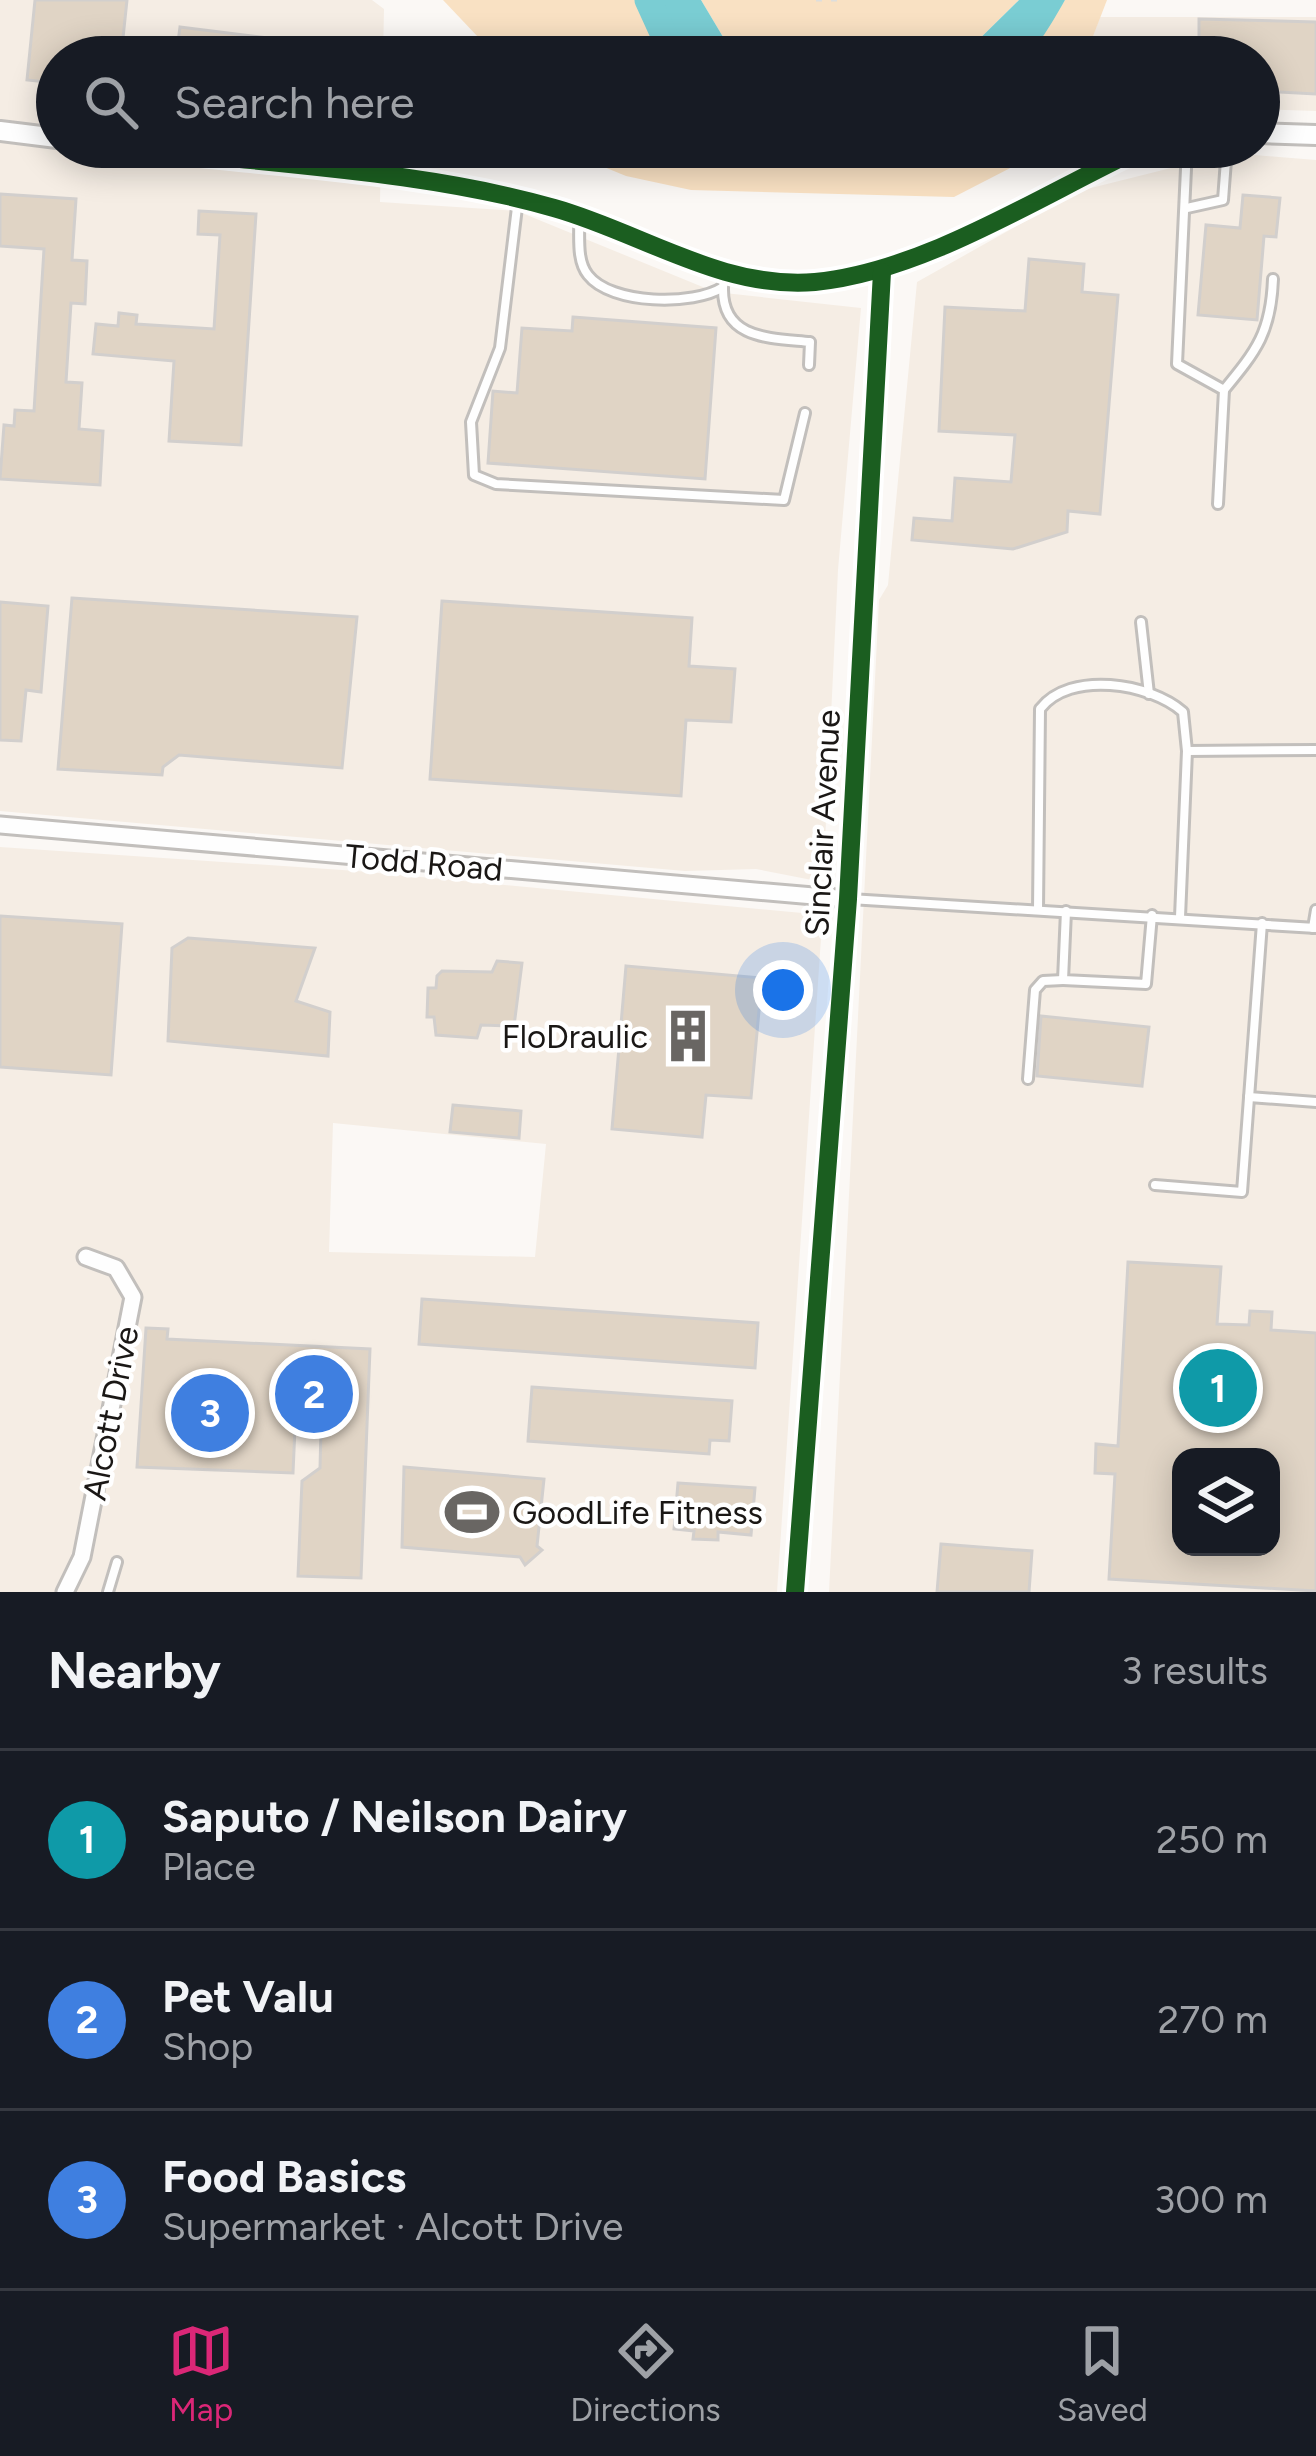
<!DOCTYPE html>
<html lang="en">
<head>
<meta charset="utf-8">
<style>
  :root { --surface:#171b24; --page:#20242c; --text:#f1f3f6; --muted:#9ea1a6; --line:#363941; --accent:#db2777 }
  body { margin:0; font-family:Figtree,sans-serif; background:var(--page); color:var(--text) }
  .controls { position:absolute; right:36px; bottom:36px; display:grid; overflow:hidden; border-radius:24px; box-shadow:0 6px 30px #0003 }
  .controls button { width:108px; height:108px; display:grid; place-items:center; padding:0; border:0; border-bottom:3px solid var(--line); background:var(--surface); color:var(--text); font:60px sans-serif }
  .you { position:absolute; left:783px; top:990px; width:42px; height:42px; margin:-30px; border:9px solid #fff; border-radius:50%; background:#1a73e8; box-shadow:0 0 0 18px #1a73e833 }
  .badge { display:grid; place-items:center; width:78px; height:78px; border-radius:50%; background:var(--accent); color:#fff; font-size:39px; font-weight:700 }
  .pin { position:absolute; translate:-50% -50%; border:6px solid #fff; box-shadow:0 3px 12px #0006 }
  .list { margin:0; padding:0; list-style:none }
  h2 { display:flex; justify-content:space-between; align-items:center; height:156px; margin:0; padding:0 48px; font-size:51px }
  h2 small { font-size:39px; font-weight:400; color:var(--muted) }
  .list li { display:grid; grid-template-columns:78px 1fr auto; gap:36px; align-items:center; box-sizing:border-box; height:180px; padding:0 48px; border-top:3px solid var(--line) }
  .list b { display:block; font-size:45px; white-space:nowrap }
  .list p { margin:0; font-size:39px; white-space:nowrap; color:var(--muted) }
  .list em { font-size:39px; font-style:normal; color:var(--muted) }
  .icon { flex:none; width:66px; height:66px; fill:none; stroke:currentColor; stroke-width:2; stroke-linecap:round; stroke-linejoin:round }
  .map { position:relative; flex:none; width:1316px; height:1592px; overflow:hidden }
  .search { position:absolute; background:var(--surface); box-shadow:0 6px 30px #0003; left:36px; right:36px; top:36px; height:132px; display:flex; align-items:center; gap:30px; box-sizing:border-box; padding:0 42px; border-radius:66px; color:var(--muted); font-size:45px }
  .sheet { height:696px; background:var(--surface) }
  nav { display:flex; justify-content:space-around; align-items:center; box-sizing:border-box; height:168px; border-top:3px solid var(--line); background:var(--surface); font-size:33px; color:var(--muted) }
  nav a { display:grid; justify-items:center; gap:6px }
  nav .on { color:var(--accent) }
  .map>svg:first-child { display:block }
  .built { fill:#f5ede4; fill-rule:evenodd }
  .green { fill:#f9e1c3 }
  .water { fill:#7acdd3 }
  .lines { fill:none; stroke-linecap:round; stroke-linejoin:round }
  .river { stroke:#7acdd3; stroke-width:27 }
  .building { fill:#e0d4c5; stroke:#d2cfcd; stroke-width:3; fill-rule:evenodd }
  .service-casing { stroke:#c2bfbc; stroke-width:14 }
  .minor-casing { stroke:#c2bfbc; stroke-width:21 }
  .tertiary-casing { stroke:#c2bfbc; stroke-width:24 }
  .path { stroke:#dededc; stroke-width:3; stroke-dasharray:6 9; stroke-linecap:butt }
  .service { stroke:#fefefe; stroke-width:8 }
  .minor { stroke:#fefefe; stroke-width:15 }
  .tertiary { stroke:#fefefe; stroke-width:18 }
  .cycleway-casing { stroke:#fff; stroke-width:26 }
  .cycleway { stroke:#1b5e20; stroke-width:18 }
  .labels { text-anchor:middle; stroke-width:9; stroke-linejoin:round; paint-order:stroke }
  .street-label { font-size:33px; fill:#1a1715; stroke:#fff }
  .poi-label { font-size:33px; fill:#1a1715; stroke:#fff; text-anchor:end }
</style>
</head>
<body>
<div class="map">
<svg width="1316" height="1592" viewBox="0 0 1316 1592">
  <rect width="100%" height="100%" fill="#fbf8f5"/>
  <g class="built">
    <polygon points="0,0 372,0 384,9 383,57 57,57 57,147 381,147 380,202 517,211 715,292 861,308 838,570 824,863 812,880 756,869 685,871 0,811"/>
    <polygon points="1100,17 1316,17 1316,111 1259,109 1259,57 1085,57"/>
    <path d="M1231,153L1316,160V1592H829L879,600L888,585L917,282L1079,191ZM1181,1457H1271V1547H1181Z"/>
    <path d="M0,847L357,871L813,914L822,923L777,1592H0ZM333,1123L546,1144L535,1257L329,1252Z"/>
  </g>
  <g class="green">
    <polygon points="443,0 642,0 686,57 497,57"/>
    <polygon points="701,0 1019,0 961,57 735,57"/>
    <polygon points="1065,0 1107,0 1085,57 1026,57"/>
    <polygon points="581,147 1051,147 954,197 691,190 626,176 587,160"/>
  </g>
  <g class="water">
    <polygon points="642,0 701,0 735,57 686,57"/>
    <path d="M1019,0H1065C1028,64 1033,57 961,57Z"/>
  </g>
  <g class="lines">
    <polyline class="river" points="648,0 674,57"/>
  </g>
  <g class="building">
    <polygon points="35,0 127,0 121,57 57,57 57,83 27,80"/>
    <polygon points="1199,19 1316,22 1316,94 1259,91 1259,57 1199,57"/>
    <polygon points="180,27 358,49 357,57 176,57"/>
    <polygon points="0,194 76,199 72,260 87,261 85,304 71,303 66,382 82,383 79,429 103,431 100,485 0,479 4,425 14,426 15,410 34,411 44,249 0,246"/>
    <polygon points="1243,195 1280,198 1276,237 1264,236 1257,320 1198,315 1206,225 1240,228"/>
    <polygon points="199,211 256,214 241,445 169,441 174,361 93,354 96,324 118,326 119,313 137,315 136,324 214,329 220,235 198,234"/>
    <polygon points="1029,259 1084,264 1082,292 1118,295 1100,514 1068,511 1067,532 1013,549 912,540 914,518 952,521 955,478 1011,482 1015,435 939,431 945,307 1025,311"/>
    <polygon points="573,317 716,328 705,479 488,463 493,391 517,393 522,328 572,331"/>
    <polygon points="72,598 357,617 342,768 179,755 163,767 162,775 58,769"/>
    <polygon points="442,601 692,618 689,666 735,669 731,722 686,720 681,796 430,779"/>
    <polygon points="0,602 48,606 41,692 26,690 21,741 0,740"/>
    <polygon points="0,916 122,924 111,1075 0,1067"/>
    <polygon points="188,938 315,948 296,1001 330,1012 328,1056 168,1041 172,948"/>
    <polygon points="497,961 522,963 514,1026 481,1025 477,1038 436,1035 434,1017 427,1017 428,988 436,988 437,976 442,971 492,972"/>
    <polygon points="626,966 762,978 751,1098 706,1095 702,1137 612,1129"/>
    <polygon points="1041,1016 1149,1027 1142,1086 1037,1076"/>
    <polygon points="453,1105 521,1111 519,1138 450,1132"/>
    <path d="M1128,1262L1221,1267L1217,1324L1249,1325L1250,1311L1272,1312L1271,1330L1316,1333V1591L1109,1579L1115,1474L1095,1473L1096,1444L1118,1446ZM1181,1457H1271V1547H1181Z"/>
    <polygon points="422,1299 758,1323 755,1368 419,1344"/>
    <polygon points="146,1328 168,1329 167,1339 370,1349 361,1578 298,1576 302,1481 320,1468 321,1429 295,1428 293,1473 137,1467"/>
    <polygon points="532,1387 732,1401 729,1441 710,1440 709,1454 528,1441"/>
    <polygon points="404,1467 544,1479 537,1546 542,1550 525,1565 520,1557 402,1547"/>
    <polygon points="678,1483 755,1488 751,1535 718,1532 718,1540 693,1539 694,1531 674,1529"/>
    <polygon points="941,1544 1032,1551 1029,1592 937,1592"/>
  </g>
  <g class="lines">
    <defs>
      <g id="service">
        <polyline points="1187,147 1177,364 1224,390 1218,504"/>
        <polyline points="518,199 500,348 471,422 474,475 496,484 784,500 805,413"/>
        <polyline points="1187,208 1223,200 1227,147"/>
        <path d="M579,218C580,236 576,260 588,275C611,305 694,306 723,287L725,272"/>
        <path d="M723,288C722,340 771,338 810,342L809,365"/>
        <path d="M1224,390C1257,350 1271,332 1273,279"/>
        <polyline points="1141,622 1149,694"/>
        <polyline points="1187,751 1316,750"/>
        <polyline points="850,899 1316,928"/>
        <path d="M1038,910L1040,709C1070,670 1150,683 1183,712L1187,751L1180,917"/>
        <polyline points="1066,911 1063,980 1146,984 1152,915"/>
        <polyline points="1313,928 1316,910"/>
        <polyline points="1028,1079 1035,990 1043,981 1063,980"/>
        <polyline points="1249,1097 1316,1102"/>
        <polyline points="1155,1185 1242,1192 1262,923"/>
        <polyline points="108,1592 117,1562"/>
      </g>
      <g id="minor">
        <polyline points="0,825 848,899"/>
        <polyline points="65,1592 82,1557 133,1297 116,1268 86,1257"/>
      </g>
      <g id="tertiary">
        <polyline points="0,131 57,138"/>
        <polyline points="1259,133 1316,135"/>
        <path d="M128,147C264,164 423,170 554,208C640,232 722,290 815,282C920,272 1032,201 1127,155L1159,147"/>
        <polyline points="795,1592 848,899 882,272"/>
      </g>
    </defs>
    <use href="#service" class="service-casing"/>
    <use href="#minor" class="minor-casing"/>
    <use href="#tertiary" class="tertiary-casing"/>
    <polyline class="path" points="816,0 840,0"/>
    <use href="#service" class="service"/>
    <use href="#minor" class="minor"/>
    <use href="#tertiary" class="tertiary"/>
    <defs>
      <g id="cycleway">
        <path d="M128,147C264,164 423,170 554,208C640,232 722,290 815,282C920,272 1032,201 1127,155L1159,147"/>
        <polyline points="795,1592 848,899 882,272"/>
      </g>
    </defs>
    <use href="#cycleway" class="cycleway-casing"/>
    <use href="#cycleway" class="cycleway"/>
  </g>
  <defs>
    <symbol id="building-bare" viewBox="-9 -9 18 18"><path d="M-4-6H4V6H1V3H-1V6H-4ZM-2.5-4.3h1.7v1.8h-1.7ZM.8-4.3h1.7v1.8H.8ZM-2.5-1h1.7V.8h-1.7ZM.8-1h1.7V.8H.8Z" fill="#696663" stroke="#fff" stroke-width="2.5" paint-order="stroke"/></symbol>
    <symbol id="stadium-bare" viewBox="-9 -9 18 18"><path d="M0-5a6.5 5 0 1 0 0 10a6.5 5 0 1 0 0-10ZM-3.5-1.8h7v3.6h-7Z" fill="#696663" stroke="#fff" stroke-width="2.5" paint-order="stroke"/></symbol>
  </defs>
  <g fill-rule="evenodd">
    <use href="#building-bare" x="650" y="998" width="76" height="76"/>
    <use href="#stadium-bare" x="434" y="1474" width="76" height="76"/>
  </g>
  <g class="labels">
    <g class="street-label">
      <text transform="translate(822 823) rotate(-87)" y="12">Sinclair Avenue</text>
      <text transform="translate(424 862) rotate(5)" y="12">Todd Road</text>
      <text transform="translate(110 1413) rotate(-79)" y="12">Alcott Drive</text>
    </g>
    <g class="poi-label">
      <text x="648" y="1048">FloDraulic</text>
      <text x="512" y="1524" text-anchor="start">GoodLife Fitness</text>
    </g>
  </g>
</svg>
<div class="controls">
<button><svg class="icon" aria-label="layers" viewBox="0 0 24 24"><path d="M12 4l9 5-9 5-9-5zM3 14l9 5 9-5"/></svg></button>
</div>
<div class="you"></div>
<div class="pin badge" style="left:1218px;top:1388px;background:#0f9aa8">1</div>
<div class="pin badge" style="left:314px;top:1394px;background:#3f7fe0">2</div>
<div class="pin badge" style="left:210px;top:1413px;background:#3f7fe0">3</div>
<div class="search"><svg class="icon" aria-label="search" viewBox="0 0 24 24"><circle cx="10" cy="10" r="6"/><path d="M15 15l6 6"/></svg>Search here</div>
</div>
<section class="sheet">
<h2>Nearby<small>3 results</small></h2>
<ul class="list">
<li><span class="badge" style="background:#0f9aa8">1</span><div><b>Saputo / Neilson Dairy</b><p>Place</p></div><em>250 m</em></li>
<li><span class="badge" style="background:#3f7fe0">2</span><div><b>Pet Valu</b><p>Shop</p></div><em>270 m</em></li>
<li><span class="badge" style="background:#3f7fe0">3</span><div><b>Food Basics</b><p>Supermarket · Alcott Drive</p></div><em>300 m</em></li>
</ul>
</section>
<nav>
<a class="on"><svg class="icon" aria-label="map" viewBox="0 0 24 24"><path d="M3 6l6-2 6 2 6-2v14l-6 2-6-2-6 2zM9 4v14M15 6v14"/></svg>Map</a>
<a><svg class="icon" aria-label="directions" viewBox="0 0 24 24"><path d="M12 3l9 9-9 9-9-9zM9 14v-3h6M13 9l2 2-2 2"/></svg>Directions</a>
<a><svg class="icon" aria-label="saved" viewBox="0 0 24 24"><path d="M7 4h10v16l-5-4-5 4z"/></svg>Saved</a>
</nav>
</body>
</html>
